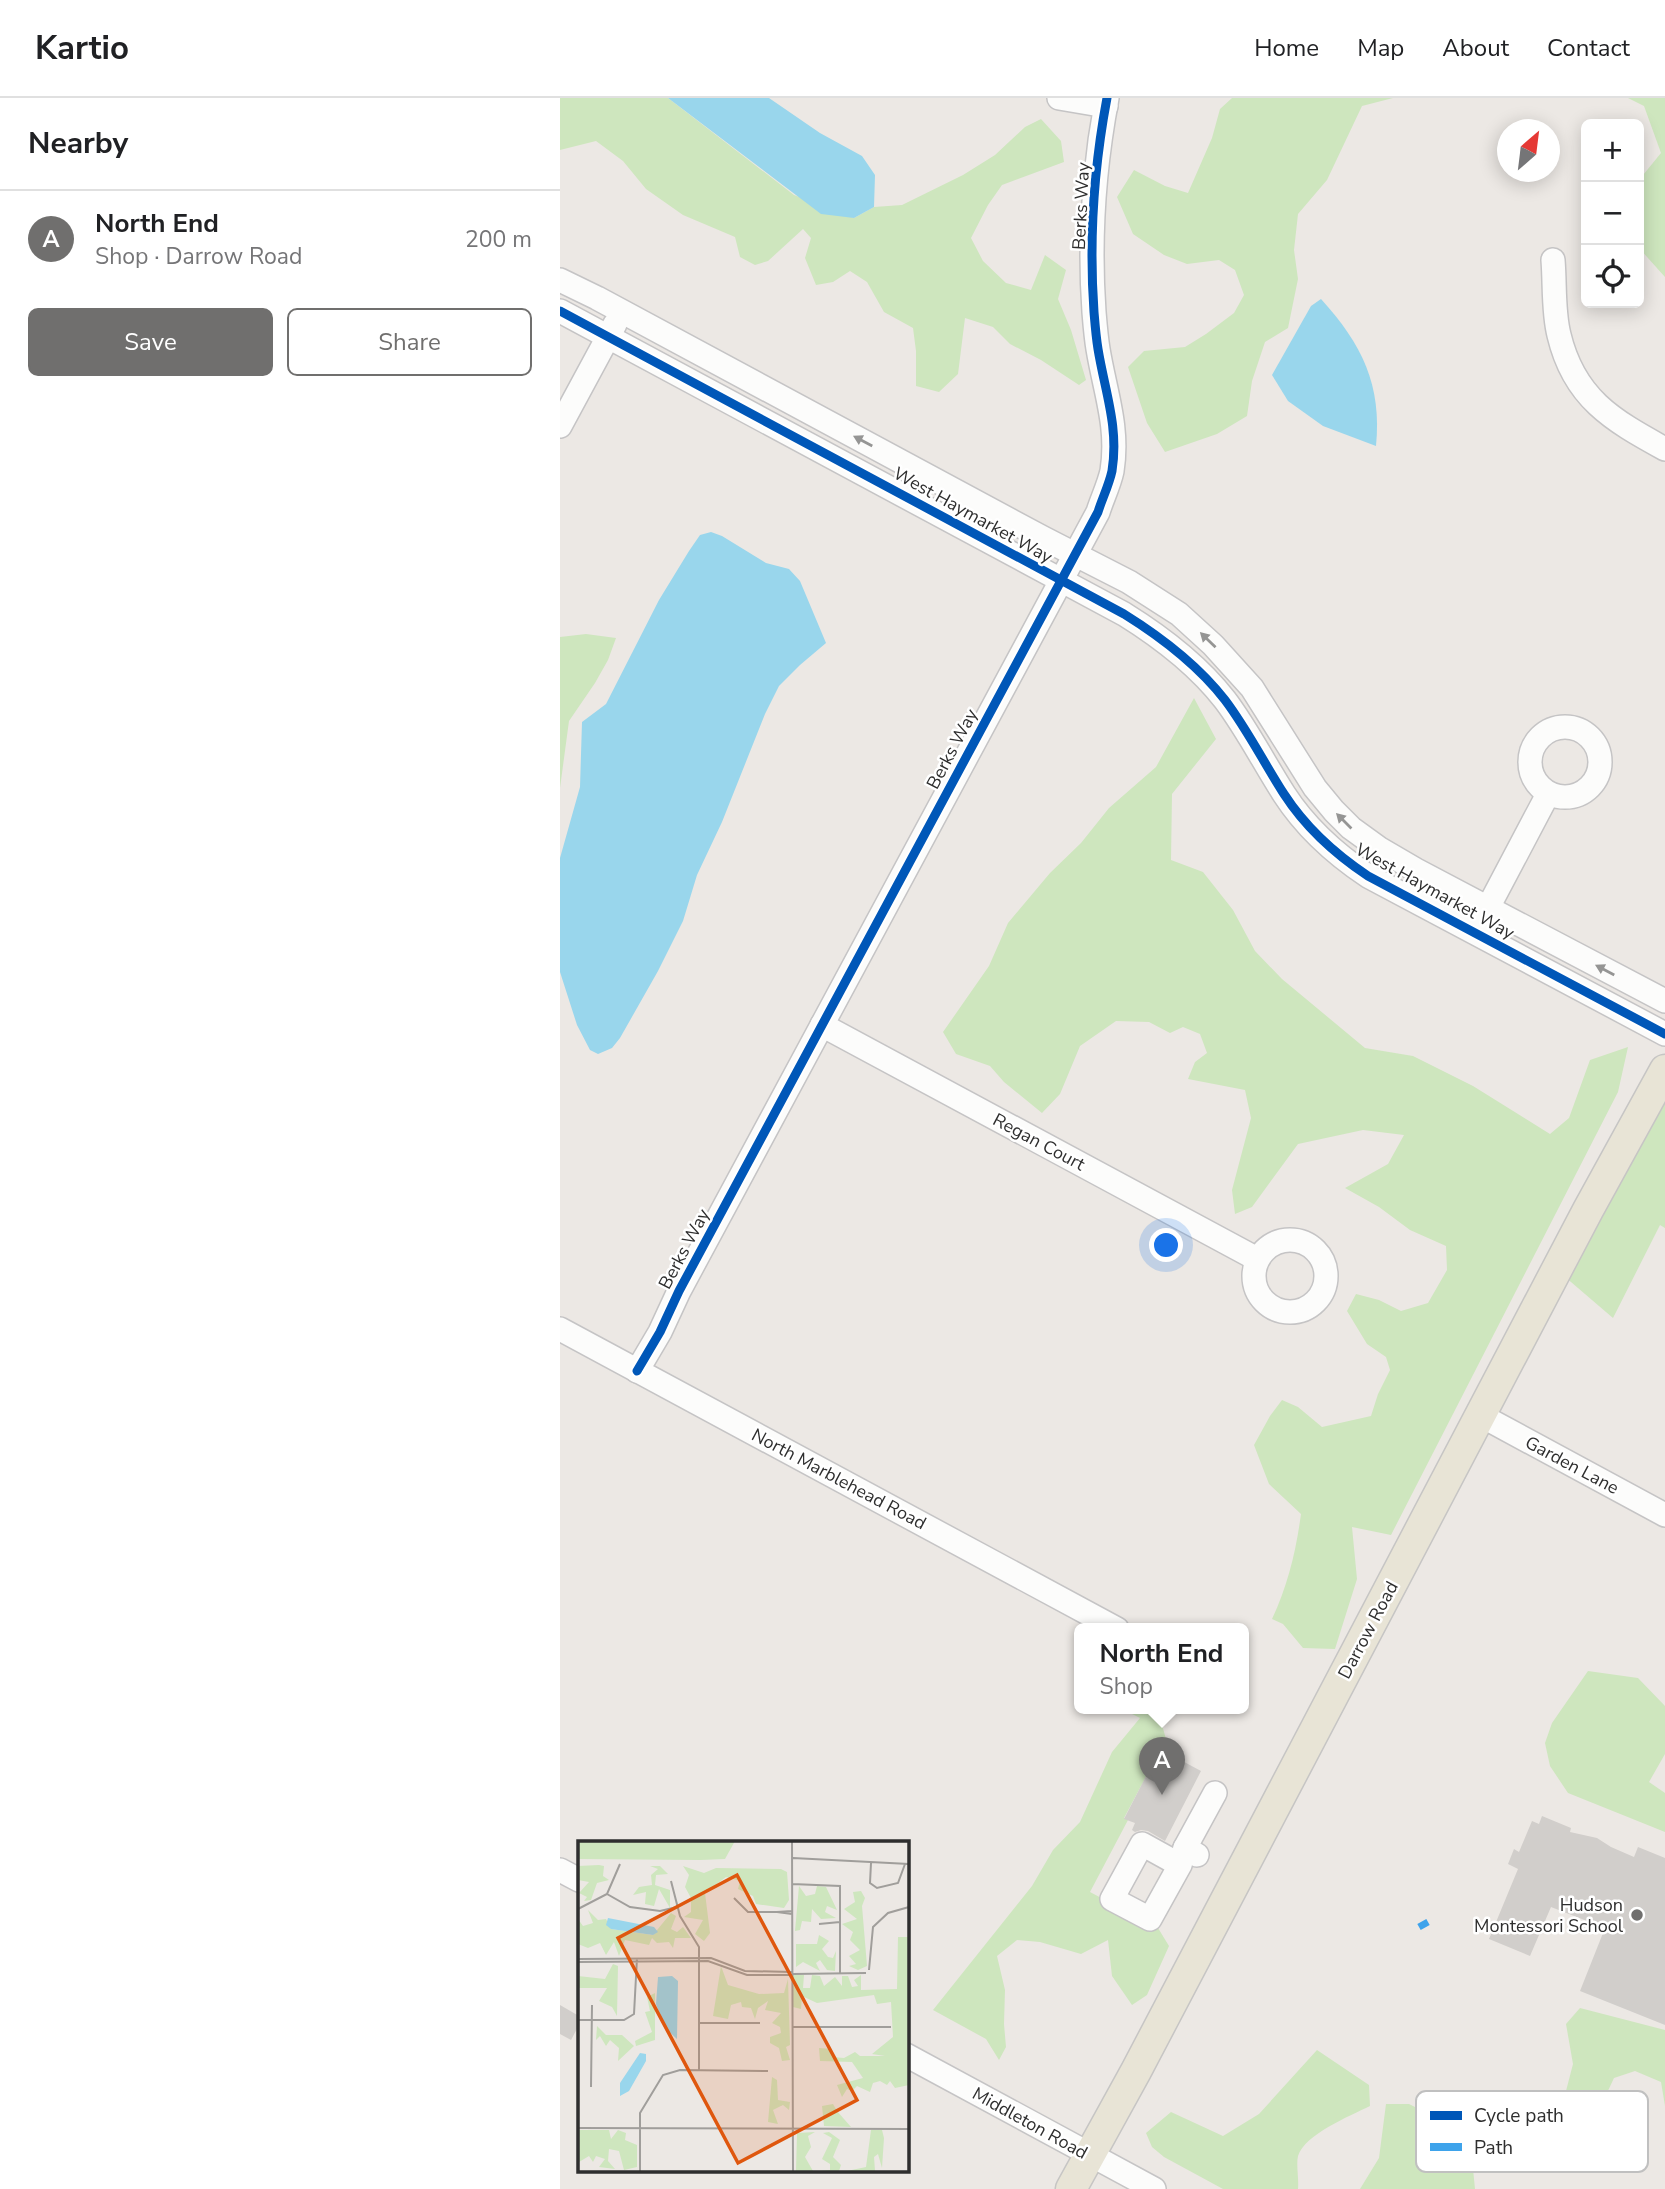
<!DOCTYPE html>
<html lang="en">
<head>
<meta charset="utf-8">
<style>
  :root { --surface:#fff; --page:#f6f6f6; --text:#202124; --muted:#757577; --line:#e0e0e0; --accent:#706f6e }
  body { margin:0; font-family:"Nunito Sans",sans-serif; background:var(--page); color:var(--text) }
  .controls { position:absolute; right:21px; top:21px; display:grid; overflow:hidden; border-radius:10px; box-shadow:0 4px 18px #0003 }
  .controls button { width:63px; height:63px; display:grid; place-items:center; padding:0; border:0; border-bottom:2px solid var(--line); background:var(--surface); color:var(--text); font:35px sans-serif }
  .compass { position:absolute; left:937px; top:21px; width:63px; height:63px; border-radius:50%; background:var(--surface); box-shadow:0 4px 18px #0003; rotate:28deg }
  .you { position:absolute; left:607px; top:1148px; width:24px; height:24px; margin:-18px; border:5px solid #fff; border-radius:50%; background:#1a73e8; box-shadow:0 0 0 10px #1a73e833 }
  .badge { display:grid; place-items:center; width:46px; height:46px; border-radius:50%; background:var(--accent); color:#fff; font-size:23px; font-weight:700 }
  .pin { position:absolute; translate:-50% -58px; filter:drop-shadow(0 2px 4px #0008) }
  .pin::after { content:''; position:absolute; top:37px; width:24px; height:21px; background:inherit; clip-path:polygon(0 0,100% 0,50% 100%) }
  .popup { position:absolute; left:514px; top:1525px; width:175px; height:91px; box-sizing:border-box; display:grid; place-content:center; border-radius:10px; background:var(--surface); filter:drop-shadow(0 2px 5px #0005); font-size:23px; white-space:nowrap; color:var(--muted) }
  .popup b { font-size:26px; color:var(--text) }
  .popup::after { content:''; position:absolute; left:50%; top:100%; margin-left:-14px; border:14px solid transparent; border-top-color:var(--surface) }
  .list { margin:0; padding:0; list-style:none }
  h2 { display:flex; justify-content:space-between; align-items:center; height:91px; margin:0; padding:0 28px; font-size:30px }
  h2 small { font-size:23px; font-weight:400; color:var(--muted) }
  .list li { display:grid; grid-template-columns:46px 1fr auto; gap:21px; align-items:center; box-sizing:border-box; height:98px; padding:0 28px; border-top:2px solid var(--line) }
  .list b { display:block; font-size:26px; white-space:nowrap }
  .list p { margin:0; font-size:23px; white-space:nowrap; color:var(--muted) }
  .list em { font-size:23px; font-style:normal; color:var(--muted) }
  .actions { display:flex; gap:14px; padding:21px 28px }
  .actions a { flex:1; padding:16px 0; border:2px solid var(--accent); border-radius:10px; text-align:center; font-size:24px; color:var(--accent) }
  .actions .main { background:var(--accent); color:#fff }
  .icon { flex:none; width:38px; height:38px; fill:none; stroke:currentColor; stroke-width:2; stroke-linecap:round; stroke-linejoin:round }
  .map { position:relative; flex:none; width:1105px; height:2091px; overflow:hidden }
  header { display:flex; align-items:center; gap:42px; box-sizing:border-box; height:98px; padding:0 35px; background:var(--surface); border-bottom:2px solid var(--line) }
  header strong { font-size:33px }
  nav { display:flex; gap:38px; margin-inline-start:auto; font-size:24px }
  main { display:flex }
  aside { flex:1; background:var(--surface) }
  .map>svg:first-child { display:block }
  .green { fill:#cee6be }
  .water { fill:#99d6ec }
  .building { fill:#d1cecb }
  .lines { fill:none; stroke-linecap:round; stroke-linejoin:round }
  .minor-casing { stroke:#c5c4c5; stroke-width:26 }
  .major-casing { stroke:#c6c5c4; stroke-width:33 }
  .minor { stroke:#fcfcfb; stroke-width:23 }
  .major { stroke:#e8e4d6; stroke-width:30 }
  .quiet { stroke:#3ea3eb; stroke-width:7; stroke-dasharray:14 7; stroke-linecap:butt }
  .cycleway-casing { stroke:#fff; stroke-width:13 }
  .cycleway { stroke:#0057b8; stroke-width:9 }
  .oneway { fill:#959594 }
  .poi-dot { fill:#706f6e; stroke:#fff; stroke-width:2.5 }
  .labels { text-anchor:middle; stroke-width:5; stroke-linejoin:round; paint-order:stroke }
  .street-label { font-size:18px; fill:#2e2e2e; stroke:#fff }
  .poi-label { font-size:18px; fill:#2e2e2e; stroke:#fff; text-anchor:end }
  .inset-road { fill:none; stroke:#a09e9b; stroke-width:2 }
  .view { fill:#df570e; fill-opacity:0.15; stroke:#df570e; stroke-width:3.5 }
  .inset-edge { fill:none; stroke:#2e2e2e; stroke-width:3.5 }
  .key { fill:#fff; stroke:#c0c0c0; stroke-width:2 }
  .key-label { font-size:19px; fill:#2e2e2e }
</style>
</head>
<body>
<header>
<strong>Kartio</strong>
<nav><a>Home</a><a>Map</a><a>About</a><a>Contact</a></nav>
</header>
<main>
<aside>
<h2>Nearby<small></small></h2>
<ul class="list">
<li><span class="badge">A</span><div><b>North End</b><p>Shop · Darrow Road</p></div><em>200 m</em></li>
</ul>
<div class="actions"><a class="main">Save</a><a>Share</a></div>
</aside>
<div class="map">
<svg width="1105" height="2091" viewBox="0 0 1105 2091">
  <rect width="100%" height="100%" fill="#ece8e4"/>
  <g class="green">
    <polygon points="0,0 108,0 234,97 294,120 314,109 342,107 403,77 435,57 465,29 481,21 501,43 504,64 442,87 428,107 411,140 423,163 446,185 471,192 485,157 506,172 498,201 511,232 526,282 519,287 481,262 450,246 433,229 405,220 398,276 379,294 356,288 356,253 353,230 324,214 307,184 290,173 273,184 256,187 245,160 251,140 243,131 208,163 195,167 180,159 175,139 123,117 86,91 63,63 36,43 0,52"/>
    <polygon points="672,0 833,0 802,8 767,82 738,116 734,152 738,181 728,230 705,244 692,283 687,318 657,336 605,354 587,325 568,269 584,253 625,249 646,236 674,215 684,197 675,172 659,162 627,166 604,157 573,136 557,99 574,72 605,88 628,95 652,40 660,11"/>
    <polygon points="1068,0 1105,0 1105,179 1079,150 1079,82 1101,55 1084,8"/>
    <polygon points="26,536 56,540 48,562 35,585 9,623 0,690 0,539"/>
    <path d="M634,600L656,641L612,696L611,762L643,774L673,812L695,853L722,881L805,950L853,958L913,988L990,1036L1009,1020L1030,962L1068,949L1058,994L831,1437L792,1429L797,1481L775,1551L743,1550L723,1526L712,1521C728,1487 736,1453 741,1416L709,1386L694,1347L710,1318L722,1302L738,1309L762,1329L811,1318L818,1296L830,1272L826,1259L807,1246L787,1213L796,1196L819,1202L841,1213L868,1205L887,1172L886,1148L850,1132L819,1109L785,1090L828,1066L844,1037L803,1032L738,1046L692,1109L675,1116L672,1092L691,1020L685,992L628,981L635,964L647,955L640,936L623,929L610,935L589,924L556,923L520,948L500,996L482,1015L444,984L430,968L396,956L383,934L429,868L448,825L490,775L521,745L549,710L596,669Z"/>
    <polygon points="1105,972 1105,1130 1100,1127 1053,1220 997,1172"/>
    <polygon points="1028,1573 1078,1580 1105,1608 1105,1656 1089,1684 1105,1695 1105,1734 1008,1695 990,1668 985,1645 992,1625"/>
    <polygon points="562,1611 592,1611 600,1620 606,1641 564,1720 568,1722 530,1794 598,1830 609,1848 587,1897 572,1907 552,1878 548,1842 521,1856 480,1844 457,1842 437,1858 445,1892 444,1926 446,1949 439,1962 426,1941 373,1912 472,1788 493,1752 520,1724 552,1654 580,1620"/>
    <polygon points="1020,1910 1105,1932 1105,2008 1101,1984 1075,1973 1054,1980 1038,2014 1009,2015 1006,1993 1013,1966 1006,1926"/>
    <path d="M757,1952L809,1987L810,2008C790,2018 745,2036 738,2058C736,2067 739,2081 738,2091H663L604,2059L592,2049L586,2035L611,2014L663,2038L699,2016Z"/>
    <polygon points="826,2006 849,2006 869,2016 906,2022 914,2034 912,2061 915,2091 800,2091 819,2060"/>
  </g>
  <g class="water">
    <polygon points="108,0 209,0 260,35 302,58 315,77 314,109 294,120 261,116"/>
    <path d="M761,201C802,246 822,287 816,348L763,328L728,303L712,277L751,208Z"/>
    <polygon points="151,434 162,438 206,465 229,471 240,483 266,545 240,567 219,588 205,616 162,724 137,777 123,823 98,873 60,940 52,950 38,956 30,952 17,927 0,874 0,760 20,689 22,624 46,606 99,502 129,453 140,437"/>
  </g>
  <g class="building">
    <polygon points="600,1651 641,1673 605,1743 588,1733 581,1732 575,1734 572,1732 575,1725 564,1721"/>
    <polygon points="982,1718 1011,1730 1010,1734 1037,1740 1051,1749 1074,1759 1078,1749 1105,1760 1105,1927 1020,1893 1045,1830 991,1809 970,1858 929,1841 958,1771 948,1766 954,1751 959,1754 972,1723 979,1726"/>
    <polygon points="0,1907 19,1918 19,1927 11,1942 0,1936"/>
  </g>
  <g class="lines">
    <defs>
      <g id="minor">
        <polyline points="499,0 546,8"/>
        <path d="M993,162C995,186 993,214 999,237C1014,300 1052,322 1105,351"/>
        <polyline points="0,182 37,200 483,440 569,484 619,516 653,547 692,590 755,690 774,713 791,730 820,751 856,772 1105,903"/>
        <path d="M0,213L564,516C601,539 637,566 665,602C687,631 704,665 724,696C746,730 775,756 808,778L1105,936"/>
        <polyline points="0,328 55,226"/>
        <circle cx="1005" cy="664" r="35"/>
        <polyline points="921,823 988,696"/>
        <polyline points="262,927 697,1161"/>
        <circle cx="730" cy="1178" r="36"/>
        <polyline points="0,1231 557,1531"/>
        <path d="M77,1273L100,1234L119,1193L538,414C542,401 549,387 552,373C559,329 545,294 538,251C536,239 535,226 534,214C529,144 534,69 547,0"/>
        <polyline points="920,1317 1105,1417"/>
        <polyline points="637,1757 625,1750 655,1695"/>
        <polyline points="620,1767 582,1746 552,1801 590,1821 620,1767 625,1750"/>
        <polyline points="0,1772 19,1782"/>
        <polyline points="346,1957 594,2091"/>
      </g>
      <polyline id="major" points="511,2091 576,1973 1028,1112 1105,972"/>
    </defs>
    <use href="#minor" class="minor-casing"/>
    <use href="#major" class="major-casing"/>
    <use href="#minor" class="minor"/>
    <use href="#major" class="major"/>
    <polyline class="quiet" points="859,1829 868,1824"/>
    <defs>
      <g id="cycleway">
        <path d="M0,213L564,516C601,539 637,566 665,602C687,631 704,665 724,696C746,730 775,756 808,778L1105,936"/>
        <path d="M77,1273L100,1234L119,1193L538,414C542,401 549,387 552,373C559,329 545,294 538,251C536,239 535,226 534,214C529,144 534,69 547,0"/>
      </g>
    </defs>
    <use href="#cycleway" class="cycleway-casing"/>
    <use href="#cycleway" class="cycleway"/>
  </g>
  <defs><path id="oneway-solid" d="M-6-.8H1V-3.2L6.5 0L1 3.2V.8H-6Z" transform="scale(1.75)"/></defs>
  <g class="oneway">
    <use href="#oneway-solid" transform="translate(303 343) rotate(-152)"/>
    <use href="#oneway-solid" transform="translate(648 542) rotate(-136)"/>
    <use href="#oneway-solid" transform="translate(784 723) rotate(-135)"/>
    <use href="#oneway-solid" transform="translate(1045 872) rotate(-152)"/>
  </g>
  <circle class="poi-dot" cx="1077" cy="1817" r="7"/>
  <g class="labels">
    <g class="street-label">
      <text transform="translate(521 108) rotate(-87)" y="6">Berks Way</text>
      <text transform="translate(413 417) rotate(29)" y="6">West Haymarket Way</text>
      <text transform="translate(392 651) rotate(-62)" y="6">Berks Way</text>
      <text transform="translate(875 793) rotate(29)" y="6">West Haymarket Way</text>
      <text transform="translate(479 1044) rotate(28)" y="6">Regan Court</text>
      <text transform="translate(124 1151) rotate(-62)" y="6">Berks Way</text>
      <text transform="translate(1012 1367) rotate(28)" y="6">Garden Lane</text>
      <text transform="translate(279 1381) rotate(28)" y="6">North Marblehead Road</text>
      <text transform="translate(808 1532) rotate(-62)" y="6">Darrow Road</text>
      <text transform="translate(470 2025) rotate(29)" y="6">Middleton Road</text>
    </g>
    <g class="poi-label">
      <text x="1063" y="1813">Hudson<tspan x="1063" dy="21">Montessori School</tspan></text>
    </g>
  </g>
  <g transform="translate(18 1743)">
    <rect width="331" height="331" fill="#ece8e4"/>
    <path d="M0,0H157L147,18L122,19L0,18ZM21,24L26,25L25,35L31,39L19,42L13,59L6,60L9,56L1,52L11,41L0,39V25ZM72,25H82L90,33L78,34L77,44L92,49V67L81,48L76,65L67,63L68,51L55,54L61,46L74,44L73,34L80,28ZM105,25L126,32L138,27L203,28L209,31L211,59L206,67L178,63L175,55L160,48L162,40L148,36L127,52L132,92L126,100L117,93L125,79L106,76L113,71V57L107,46L111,34ZM221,45L228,55L237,53L239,45L248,46L259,69L249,65L247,71L258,77L243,78L234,68L233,81L224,80L222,89L217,90ZM283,50L287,57L284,65L289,125L280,129L271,125L278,123L271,115L282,109L272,99L275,91L264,83L279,78L266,68L277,61L275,51ZM10,69L20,79L28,78L33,88L75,94L93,72L98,75L93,88L99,91L105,86L113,97H97L95,107L91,101L79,102L74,97L71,104L47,99L41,115L36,101L28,114L22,102L10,107L0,103V78L5,85L15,82ZM241,94L251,100L244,108L250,116L255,117L258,110L257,130L249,129L242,119L238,122L242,130L225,121L218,126V103H239ZM320,96H331V244L317,247L312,240L309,244L302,240L295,242L292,251L279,245L274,250L269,248L264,256L259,244L285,237L274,221L242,220L241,207L254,208V216L266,217L277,211L282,215H307L294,213L315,196L313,161L299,163L296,154L239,162L224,155L223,168L215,166V133L226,134L225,147H232L234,134L242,135L246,145L257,136L264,145V135H270L274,146L280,145L276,139L283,134V149L319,148ZM35,123L40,125L39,175L34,166L21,160L29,147H0V135L27,138ZM143,125L150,144L181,153L206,152L210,138L212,204L208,206L212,219L204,220L201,207L192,202V196L203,192L202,186L194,182L203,172L187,169L190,160L180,167L177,178L173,167L164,166L163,161L153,164L150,178L135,175ZM77,152V199L58,205L57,200L74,191L67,171L72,170L69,156ZM19,185L28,194H44L56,205L40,220L41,207L32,199L28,205L22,195L18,199ZM194,236L199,239L200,259L212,261L211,269L205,264L195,269L200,283L190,281ZM255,263L259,270L273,286L246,285L244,265ZM0,289H31L33,298L40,289L48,292L47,299L59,304V326L46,329L41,310L31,308L30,320L37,328L21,326L27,318L18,315L15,321L11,315L1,321L0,328ZM293,289H304L306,297L304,327L300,313L296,316L297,330H269L288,326ZM237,291L230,295L233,306L227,316L235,330H218L219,292ZM251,291L262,299L255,316L263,324L261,330H241L252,329V323L244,318L254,297L245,292Z" fill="#cee6be"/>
    <path d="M30,77L76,86L80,91L75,94L33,88L28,84ZM94,135L100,140L99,198L86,186L78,163L80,136ZM62,212L68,213V220L51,250L42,255V242Z" fill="#99d6ec"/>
    <path class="inset-road" d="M214,0L215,330M215,17L331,23M293,22L292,42L299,47L320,42L327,23M93,40L102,75L121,106V229M214,43L262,45V132M29,53L52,66L82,70L99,66M156,57L170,71H199M0,68L29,53L42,23M214,73L199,71L214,70M241,83L262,81M0,118L133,117L167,130L214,131M0,121L130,120L169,134H215M291,129L295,86L310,72L331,66M215,133L288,132M0,179H46L56,173L59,117M121,182H182M215,186H313M13,246L14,164M0,287L331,288M62,330V272L85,234L102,229L190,230"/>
    <path class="view" d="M159,34L279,259L160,322L40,97Z"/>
    <rect width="331" height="331" class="inset-edge"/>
  </g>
  <rect x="856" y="1993" width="232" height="81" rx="10" class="key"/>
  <rect x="870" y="2013" width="32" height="9" fill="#0057b8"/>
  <rect x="870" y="2045" width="32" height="8" fill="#3ea3eb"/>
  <g class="key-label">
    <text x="914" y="2024">Cycle path</text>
    <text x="914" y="2056">Path</text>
  </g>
</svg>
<div class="controls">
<button>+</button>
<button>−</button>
<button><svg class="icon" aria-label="locate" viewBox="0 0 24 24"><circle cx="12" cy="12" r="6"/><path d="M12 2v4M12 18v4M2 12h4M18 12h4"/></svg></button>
</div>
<svg class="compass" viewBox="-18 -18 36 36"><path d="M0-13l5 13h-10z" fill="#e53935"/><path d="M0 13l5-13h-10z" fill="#757577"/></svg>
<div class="you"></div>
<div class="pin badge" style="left:602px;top:1697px">A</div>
<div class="popup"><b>North End</b>Shop</div>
</div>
</main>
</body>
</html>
